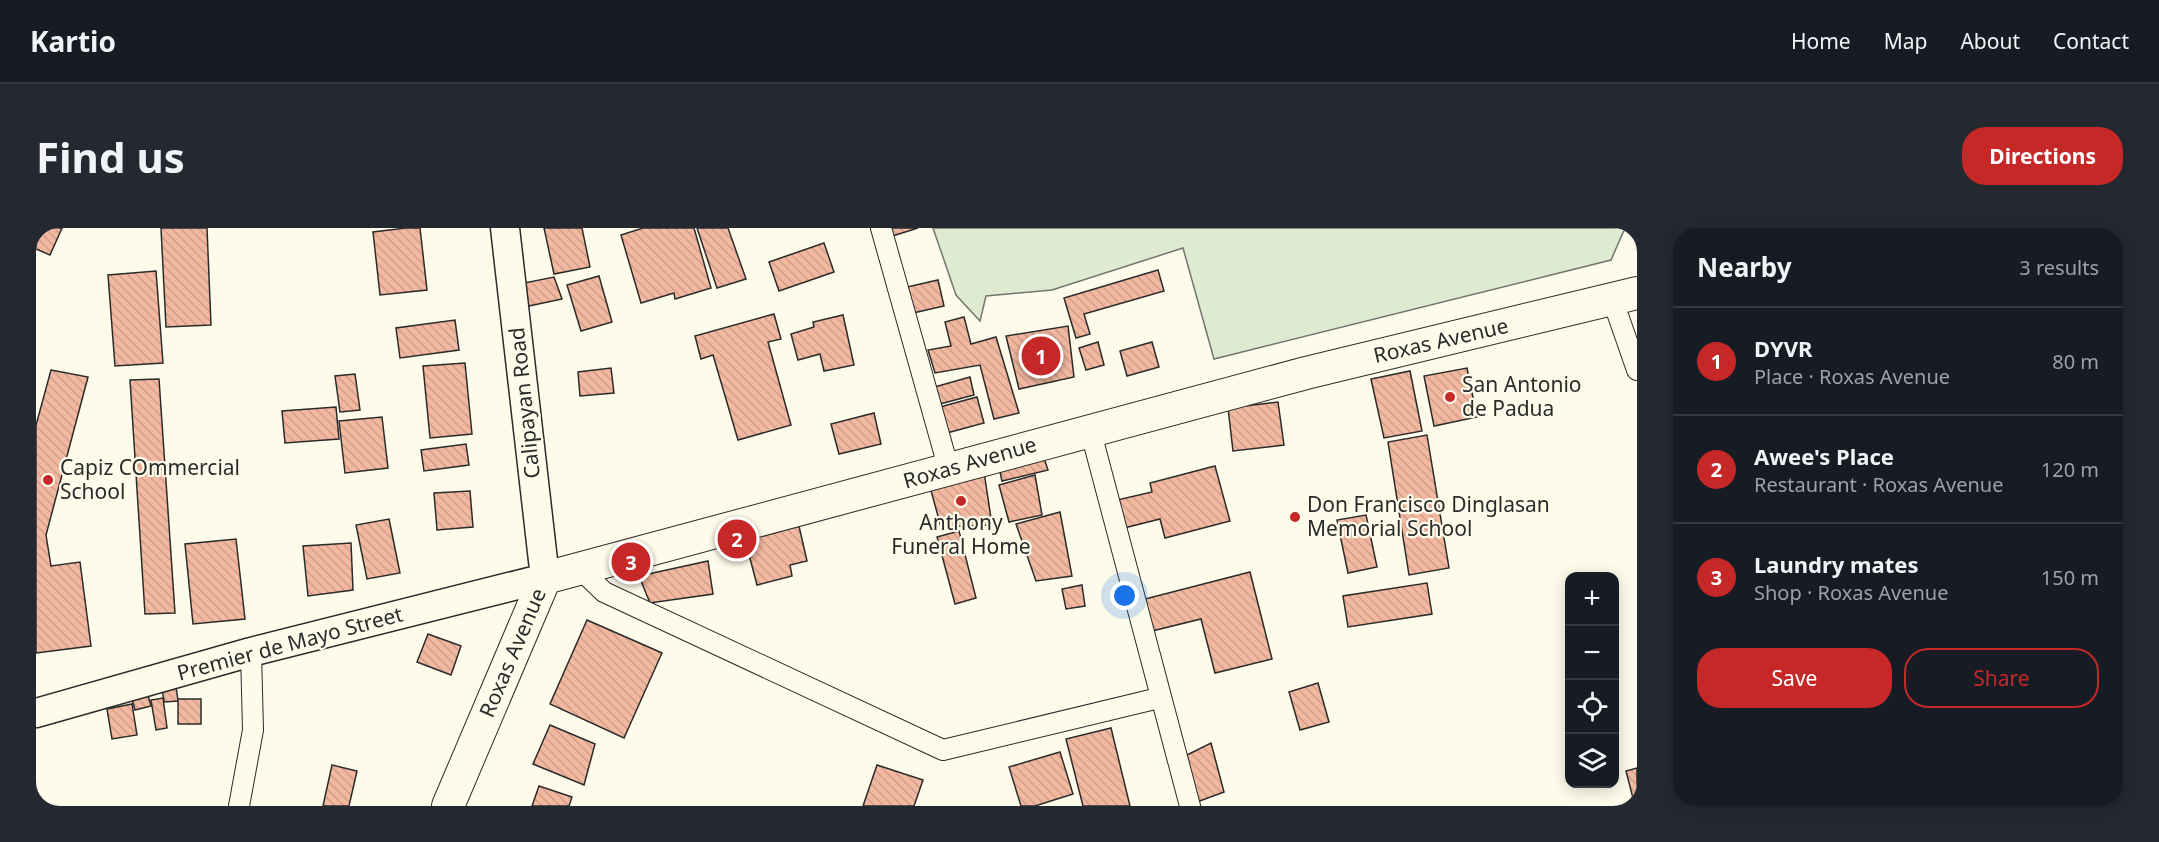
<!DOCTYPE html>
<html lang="en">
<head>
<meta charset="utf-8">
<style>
  :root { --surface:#171b24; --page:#242831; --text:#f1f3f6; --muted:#9ea1a6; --line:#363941; --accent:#c62828 }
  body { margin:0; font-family:"Noto Sans",sans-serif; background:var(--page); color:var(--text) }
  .controls { position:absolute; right:18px; bottom:18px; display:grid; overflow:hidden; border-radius:12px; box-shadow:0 3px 15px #0003 }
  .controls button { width:54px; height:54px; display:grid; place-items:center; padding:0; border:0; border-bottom:2px solid var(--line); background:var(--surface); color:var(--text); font:30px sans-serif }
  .you { position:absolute; left:1089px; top:368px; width:21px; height:21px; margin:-15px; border:4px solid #fff; border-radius:50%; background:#1a73e8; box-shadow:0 0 0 9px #1a73e833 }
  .badge { display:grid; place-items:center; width:39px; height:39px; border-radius:50%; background:var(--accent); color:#fff; font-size:20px; font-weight:700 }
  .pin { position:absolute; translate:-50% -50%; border:3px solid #fff; box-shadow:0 2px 6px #0006 }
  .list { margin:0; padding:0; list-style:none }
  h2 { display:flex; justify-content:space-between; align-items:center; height:78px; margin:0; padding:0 24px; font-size:26px }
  h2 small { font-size:20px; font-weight:400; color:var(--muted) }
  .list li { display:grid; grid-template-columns:39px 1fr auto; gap:18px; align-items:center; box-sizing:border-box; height:108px; padding:0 24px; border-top:2px solid var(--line) }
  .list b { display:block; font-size:22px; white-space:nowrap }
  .list p { margin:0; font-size:20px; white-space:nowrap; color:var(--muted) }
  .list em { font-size:20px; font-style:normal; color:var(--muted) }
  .actions { display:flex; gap:12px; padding:18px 24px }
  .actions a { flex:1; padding:14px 0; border:2px solid var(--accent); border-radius:24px; text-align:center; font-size:21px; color:var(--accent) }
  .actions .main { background:var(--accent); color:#fff }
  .icon { flex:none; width:33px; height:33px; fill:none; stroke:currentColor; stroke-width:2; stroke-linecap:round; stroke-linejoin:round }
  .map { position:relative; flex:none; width:1601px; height:578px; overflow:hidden; border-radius:24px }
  header { display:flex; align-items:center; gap:36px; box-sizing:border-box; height:84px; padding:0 30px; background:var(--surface); border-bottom:2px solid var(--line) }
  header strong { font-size:28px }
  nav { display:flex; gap:33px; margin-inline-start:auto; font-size:21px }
  .intro { display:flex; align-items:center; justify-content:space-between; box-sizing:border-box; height:144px; padding:0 36px }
  h1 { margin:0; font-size:42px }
  .button { padding:15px 27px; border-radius:24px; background:var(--accent); color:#fff; font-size:21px; font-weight:700 }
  main { display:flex; gap:36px; padding:0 36px }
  aside { flex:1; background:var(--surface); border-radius:24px; box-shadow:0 3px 15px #0003 }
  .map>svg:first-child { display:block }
  .green { fill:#deebd1; stroke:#74746e; stroke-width:1.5 }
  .building { fill:url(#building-back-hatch); stroke:#2b2b2b; stroke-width:1.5 }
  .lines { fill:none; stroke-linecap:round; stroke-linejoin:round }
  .street-casing { stroke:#2b2b2b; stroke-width:22 }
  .secondary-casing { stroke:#2b2b2b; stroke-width:31 }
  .primary-casing { stroke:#2b2b2b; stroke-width:34 }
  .street { stroke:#fdfbea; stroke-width:20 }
  .secondary { stroke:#fdfbea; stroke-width:28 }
  .primary { stroke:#fdfbea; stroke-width:32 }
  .poi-dot { fill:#c62828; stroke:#fdfbea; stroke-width:2 }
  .labels { text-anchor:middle; stroke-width:4.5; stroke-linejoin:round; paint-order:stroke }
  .street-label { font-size:21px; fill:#2b2b2b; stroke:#fdfbea }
  .poi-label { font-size:21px; fill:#2b2b2b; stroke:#fdfbea; text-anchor:start }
</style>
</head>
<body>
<header>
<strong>Kartio</strong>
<nav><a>Home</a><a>Map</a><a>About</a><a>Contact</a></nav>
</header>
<div class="intro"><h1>Find us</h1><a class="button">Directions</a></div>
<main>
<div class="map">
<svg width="1601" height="578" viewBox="0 0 1601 578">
  <defs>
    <pattern id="building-back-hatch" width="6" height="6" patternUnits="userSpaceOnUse" patternTransform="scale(1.5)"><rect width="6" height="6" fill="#f2b8a0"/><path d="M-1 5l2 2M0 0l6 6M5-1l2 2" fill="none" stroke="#d09e8a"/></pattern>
  </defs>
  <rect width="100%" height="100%" fill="#fdfbea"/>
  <polygon class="green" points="897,0 1589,0 1575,32 1178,131 1147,20 1016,62 950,68 944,93 920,67"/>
  <g class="building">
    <polygon points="1,0 26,0 14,27 0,21"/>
    <polygon points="125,0 171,0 175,97 130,99"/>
    <polygon points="370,0 384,0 391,62 344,67 337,4"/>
    <polygon points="508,0 546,0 554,39 518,46"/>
    <polygon points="607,0 658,0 675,60 639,71 638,65 605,75 585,7"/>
    <polygon points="661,0 692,0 710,51 681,60"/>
    <polygon points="847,0 882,0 850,10"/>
    <polygon points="788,15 798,44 743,63 733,34"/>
    <polygon points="1122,42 1128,63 1048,86 1054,106 1040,110 1028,70"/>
    <polygon points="120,43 127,135 79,138 72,47"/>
    <polygon points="563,48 576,94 545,103 531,57"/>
    <polygon points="518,49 526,71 488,79 483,56"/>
    <polygon points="902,52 908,78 877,85 871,59"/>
    <polygon points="738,86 745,111 732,114 755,197 702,212 677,127 665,131 659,108"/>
    <polygon points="807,87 818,137 788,143 784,126 762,132 755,106 778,99 777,94"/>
    <polygon points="928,89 935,116 960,109 983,185 958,191 944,137 899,145 892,122 915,118 909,94"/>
    <polygon points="419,92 423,122 364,130 360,100"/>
    <polygon points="1032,98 1038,149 983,161 970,108"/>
    <polygon points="1062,114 1068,137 1050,142 1043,120"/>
    <polygon points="1116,114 1123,139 1091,148 1084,123"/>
    <polygon points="429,135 436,206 394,210 387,138"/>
    <polygon points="575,140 578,165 544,168 542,144"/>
    <polygon points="1431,140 1441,189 1398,198 1388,148"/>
    <polygon points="15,142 52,149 10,307 15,338 44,334 55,418 0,425 0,197"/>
    <polygon points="1374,143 1386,203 1348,210 1335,151"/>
    <polygon points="319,146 324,182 304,184 299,148"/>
    <polygon points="934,149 938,167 900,177 895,160"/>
    <polygon points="123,151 139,385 109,386 94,152"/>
    <polygon points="941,169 948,195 907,206 900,180"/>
    <polygon points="1242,174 1248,217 1197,223 1192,180"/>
    <polygon points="300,179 303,211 249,215 246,183"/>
    <polygon points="838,185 845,216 803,226 795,196"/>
    <polygon points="346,189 352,240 309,245 303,193"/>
    <polygon points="1391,207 1413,340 1373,347 1352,214"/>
    <polygon points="430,216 433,237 388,243 385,222"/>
    <polygon points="1004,218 1012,242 966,253 962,235"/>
    <polygon points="947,237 956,297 905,299 891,248"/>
    <polygon points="1179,238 1194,293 1129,310 1124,291 1088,300 1081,272 1116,264 1114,255"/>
    <polygon points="999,247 1006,287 973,294 963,257"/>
    <polygon points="434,263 437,299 401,302 398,265"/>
    <polygon points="1024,284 1036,348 1000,353 980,296"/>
    <polygon points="760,285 771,333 754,337 756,348 721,357 706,300"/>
    <polygon points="1330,287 1341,339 1312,345 1301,292"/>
    <polygon points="353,291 364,345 331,351 320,297"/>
    <polygon points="923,303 940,370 919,376 901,309"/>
    <polygon points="200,311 209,391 157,396 149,316"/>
    <polygon points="315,315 317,362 272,368 267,318"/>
    <polygon points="672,333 677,366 614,375 603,348"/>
    <polygon points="1214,344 1236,431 1179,445 1165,391 1116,403 1109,371"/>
    <polygon points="1391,355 1396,386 1312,399 1307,368"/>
    <polygon points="1046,357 1049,378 1030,381 1026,361"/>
    <polygon points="551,392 626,425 588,510 514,476"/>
    <polygon points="392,406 425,418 415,447 381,434"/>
    <polygon points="1282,455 1293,494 1264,502 1253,464"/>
    <polygon points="140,458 142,473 128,474 126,459"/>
    <polygon points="112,467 115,478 99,482 96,471"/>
    <polygon points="127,470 131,500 120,502 115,472"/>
    <rect x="142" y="471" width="23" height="25"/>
    <polygon points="96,476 101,507 76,511 71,481"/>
    <polygon points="514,497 559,516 548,557 497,536"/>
    <polygon points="1075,500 1094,578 1047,578 1030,511"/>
    <polygon points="1175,515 1188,564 1161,574 1151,527"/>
    <polygon points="1024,524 1037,566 999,578 985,578 973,539"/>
    <polygon points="296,537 321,543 313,578 287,578"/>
    <polygon points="841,537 887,552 878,578 827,578"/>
    <polygon points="1601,540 1601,578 1599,578 1590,543"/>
    <polygon points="503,558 536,569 533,578 496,578"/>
  </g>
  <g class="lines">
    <defs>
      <g id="street">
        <polyline points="845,0 913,242"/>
        <polyline points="1577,73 1601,142"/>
        <polyline points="1054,201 1154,578"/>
        <polyline points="543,340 568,364 907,522 1123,470"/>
        <polyline points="203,578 217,502 215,424"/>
      </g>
      <polyline id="secondary" points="0,485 215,424 509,350 469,0"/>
      <polyline id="primary" points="412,578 509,350 1270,145 1601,65"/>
    </defs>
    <use href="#street" class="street-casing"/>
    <use href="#secondary" class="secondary-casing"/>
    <use href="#primary" class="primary-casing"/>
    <use href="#street" class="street"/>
    <use href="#secondary" class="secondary"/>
    <use href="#primary" class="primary"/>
  </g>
  <g class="poi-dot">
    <circle cx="1414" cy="169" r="6"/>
    <circle cx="12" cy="252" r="6"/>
    <circle cx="925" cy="273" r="6"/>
    <circle cx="1259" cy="289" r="6"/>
  </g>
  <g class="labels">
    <g class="street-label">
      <text transform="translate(1405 113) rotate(-13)" y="7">Roxas Avenue</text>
      <text transform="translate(489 175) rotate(-96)" y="7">Calipayan Road</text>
      <text transform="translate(934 235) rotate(-16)" y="7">Roxas Avenue</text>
      <text transform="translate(254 416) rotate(-15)" y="7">Premier de Mayo Street</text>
      <text transform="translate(477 425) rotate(-67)" y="7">Roxas Avenue</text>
    </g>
    <g class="poi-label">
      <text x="1426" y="164">San Antonio<tspan x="1426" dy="24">de Padua</tspan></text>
      <text x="24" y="247">Capiz COmmercial<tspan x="24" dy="24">School</tspan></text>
      <text x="1271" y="284">Don Francisco Dinglasan<tspan x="1271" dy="24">Memorial School</tspan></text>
      <text x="925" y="302" text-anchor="middle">Anthony<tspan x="925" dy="24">Funeral Home</tspan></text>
    </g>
  </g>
</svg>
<div class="controls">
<button>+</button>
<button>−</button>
<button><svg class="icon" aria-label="locate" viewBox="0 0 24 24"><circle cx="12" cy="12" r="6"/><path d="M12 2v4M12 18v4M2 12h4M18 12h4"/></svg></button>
<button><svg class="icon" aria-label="layers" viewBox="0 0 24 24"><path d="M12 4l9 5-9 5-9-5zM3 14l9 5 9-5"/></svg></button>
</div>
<div class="you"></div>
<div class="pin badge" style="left:1005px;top:128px">1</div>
<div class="pin badge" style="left:701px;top:311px">2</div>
<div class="pin badge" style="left:595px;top:334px">3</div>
</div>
<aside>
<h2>Nearby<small>3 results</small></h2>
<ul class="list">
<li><span class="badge">1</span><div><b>DYVR</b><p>Place · Roxas Avenue</p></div><em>80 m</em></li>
<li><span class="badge">2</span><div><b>Awee's Place</b><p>Restaurant · Roxas Avenue</p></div><em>120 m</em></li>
<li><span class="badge">3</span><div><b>Laundry mates</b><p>Shop · Roxas Avenue</p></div><em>150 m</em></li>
</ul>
<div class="actions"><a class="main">Save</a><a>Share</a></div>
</aside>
</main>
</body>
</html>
